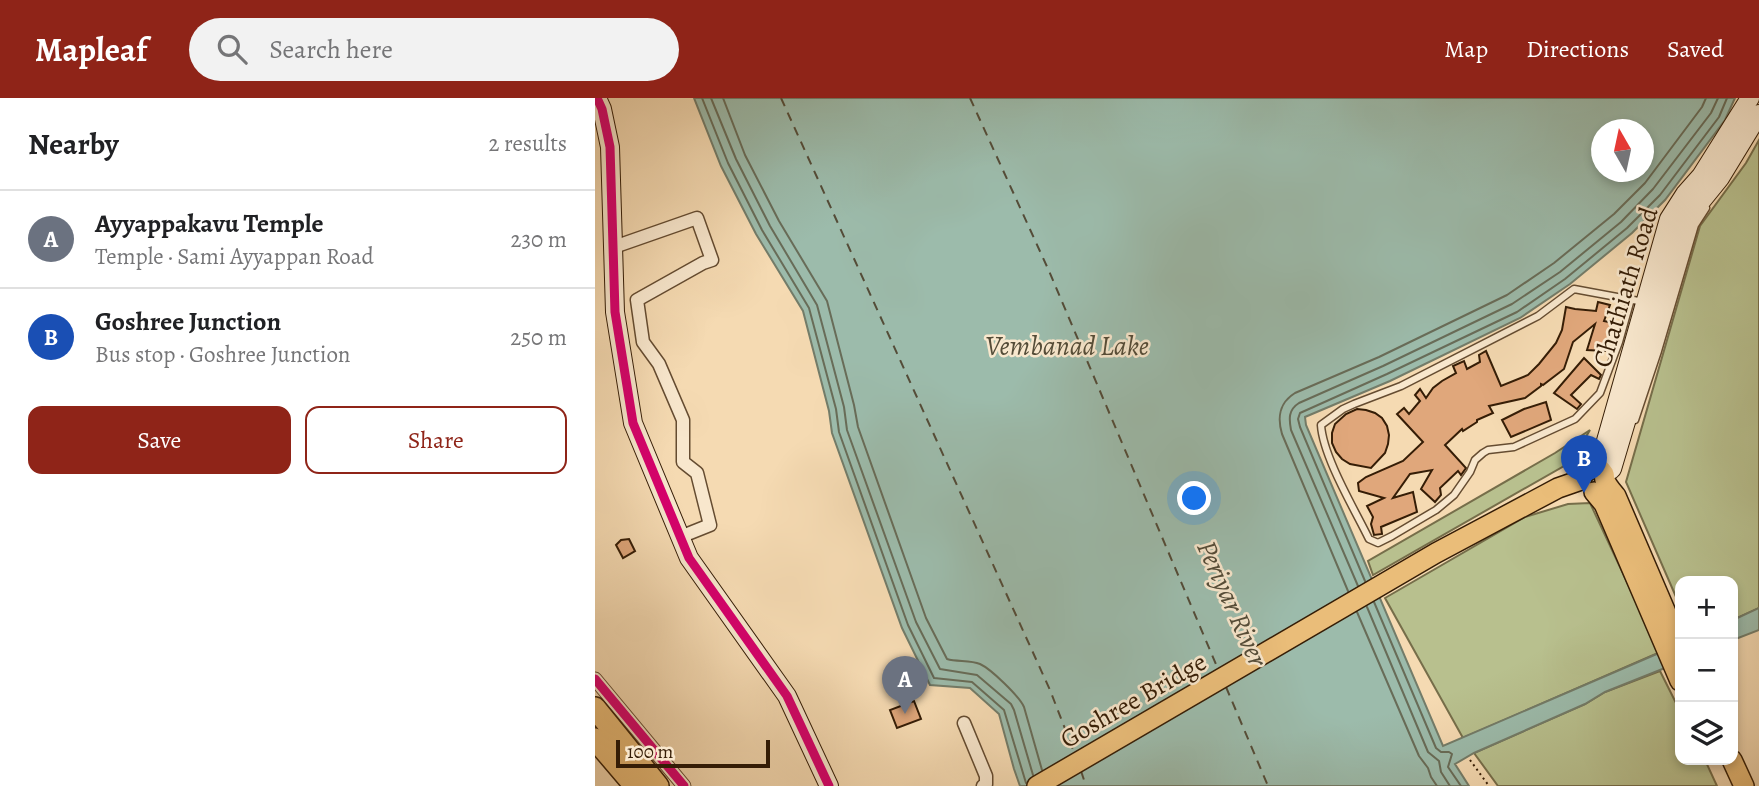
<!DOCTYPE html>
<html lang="en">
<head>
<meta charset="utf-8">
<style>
  :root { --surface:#fff; --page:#f2f2f2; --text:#202124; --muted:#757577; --line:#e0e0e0; --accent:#8f2418 }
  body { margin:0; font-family:Alegreya,serif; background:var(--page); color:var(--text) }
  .controls { position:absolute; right:21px; bottom:21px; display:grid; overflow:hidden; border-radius:14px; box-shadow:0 4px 10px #0003 }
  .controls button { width:63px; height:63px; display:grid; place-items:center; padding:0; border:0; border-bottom:2px solid var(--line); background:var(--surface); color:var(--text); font:35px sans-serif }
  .compass { position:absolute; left:996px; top:21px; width:63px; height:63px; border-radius:50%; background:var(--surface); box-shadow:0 4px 10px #0003; rotate:351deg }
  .scale { position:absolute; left:21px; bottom:18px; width:154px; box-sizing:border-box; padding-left:7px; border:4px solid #351d06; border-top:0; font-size:19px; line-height:24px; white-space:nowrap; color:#351d06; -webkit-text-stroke:5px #f8e7cd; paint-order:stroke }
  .you { position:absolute; left:600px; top:401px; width:24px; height:24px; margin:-18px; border:5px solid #fff; border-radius:50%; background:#1a73e8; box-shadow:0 0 0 10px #1a73e833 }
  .badge { display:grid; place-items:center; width:46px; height:46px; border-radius:50%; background:var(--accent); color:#fff; font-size:23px; font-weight:700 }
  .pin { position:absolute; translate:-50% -58px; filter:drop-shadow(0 2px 4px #0008) }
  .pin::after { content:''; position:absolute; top:37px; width:24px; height:21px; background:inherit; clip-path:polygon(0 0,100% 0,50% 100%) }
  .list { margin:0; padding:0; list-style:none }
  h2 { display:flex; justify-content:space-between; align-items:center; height:91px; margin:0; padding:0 28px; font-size:30px }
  h2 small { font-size:23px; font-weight:400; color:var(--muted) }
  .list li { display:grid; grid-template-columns:46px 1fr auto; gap:21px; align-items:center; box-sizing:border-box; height:98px; padding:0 28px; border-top:2px solid var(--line) }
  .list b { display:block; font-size:26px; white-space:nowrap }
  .list p { margin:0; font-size:23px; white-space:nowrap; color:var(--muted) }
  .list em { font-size:23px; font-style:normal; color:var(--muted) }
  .actions { display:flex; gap:14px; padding:21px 28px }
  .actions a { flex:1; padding:16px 0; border:2px solid var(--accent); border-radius:14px; text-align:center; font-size:24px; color:var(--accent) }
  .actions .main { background:var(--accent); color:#fff }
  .icon { flex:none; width:38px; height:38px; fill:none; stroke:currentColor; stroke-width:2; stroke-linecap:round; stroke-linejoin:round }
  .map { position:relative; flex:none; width:1164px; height:688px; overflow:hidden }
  header { display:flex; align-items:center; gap:42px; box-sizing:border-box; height:98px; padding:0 35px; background:var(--accent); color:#fff }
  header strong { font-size:33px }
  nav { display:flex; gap:38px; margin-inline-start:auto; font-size:24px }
  .search { width:490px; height:63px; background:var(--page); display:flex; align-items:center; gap:18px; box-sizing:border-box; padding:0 24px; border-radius:38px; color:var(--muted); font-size:26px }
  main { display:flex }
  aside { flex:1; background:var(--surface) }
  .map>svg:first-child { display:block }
  .green { fill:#b8c08e; stroke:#766e4a; stroke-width:2 }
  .water { fill:#9cbbab; stroke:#737c69; stroke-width:2; fill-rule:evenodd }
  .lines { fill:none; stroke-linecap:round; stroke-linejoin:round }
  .shore { stroke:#686c58; stroke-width:2 }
  .ferry { stroke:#544c38; stroke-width:2; stroke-dasharray:9 7; stroke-linecap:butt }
  .building { fill:#e0a77b; stroke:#351d06; stroke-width:2 }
  .lane-casing { stroke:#654c31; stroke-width:9 }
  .street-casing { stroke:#654c31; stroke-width:15 }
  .secondary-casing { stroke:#351d06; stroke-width:20 }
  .primary-casing { stroke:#351d06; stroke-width:22 }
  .highway-casing { stroke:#351d06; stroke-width:24 }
  .path { stroke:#351d06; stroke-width:2; stroke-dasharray:2 3.5; stroke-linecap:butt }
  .lane { stroke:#f8e7cd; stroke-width:6 }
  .street { stroke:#f8e7cd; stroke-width:12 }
  .secondary { stroke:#f8e7cd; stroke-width:18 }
  .primary { stroke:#eabd79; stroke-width:19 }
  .highway { stroke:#eabd79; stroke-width:21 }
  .cycleway-casing { stroke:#f8e7cd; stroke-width:13 }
  .cycleway { stroke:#d6006c; stroke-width:9 }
  .labels { text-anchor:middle; stroke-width:5; stroke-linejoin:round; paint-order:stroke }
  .street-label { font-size:26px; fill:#351d06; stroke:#f8e7cd }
  .water-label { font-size:28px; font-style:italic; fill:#544c38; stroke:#f8e7cd }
</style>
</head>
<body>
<header>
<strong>Mapleaf</strong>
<div class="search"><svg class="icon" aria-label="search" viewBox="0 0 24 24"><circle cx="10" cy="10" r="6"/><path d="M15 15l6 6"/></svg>Search here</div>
<nav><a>Map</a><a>Directions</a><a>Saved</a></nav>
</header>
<main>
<aside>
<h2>Nearby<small>2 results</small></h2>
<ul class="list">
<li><span class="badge" style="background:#6b7280">A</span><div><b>Ayyappakavu Temple</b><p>Temple · Sami Ayyappan Road</p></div><em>230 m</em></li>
<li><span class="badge" style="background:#1a4fb4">B</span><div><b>Goshree Junction</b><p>Bus stop · Goshree Junction</p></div><em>250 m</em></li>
</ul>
<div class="actions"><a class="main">Save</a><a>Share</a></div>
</aside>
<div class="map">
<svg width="1164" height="688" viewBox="0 0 1164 688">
  <rect width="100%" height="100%" fill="#f5dab2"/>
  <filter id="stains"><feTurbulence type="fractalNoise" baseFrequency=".00286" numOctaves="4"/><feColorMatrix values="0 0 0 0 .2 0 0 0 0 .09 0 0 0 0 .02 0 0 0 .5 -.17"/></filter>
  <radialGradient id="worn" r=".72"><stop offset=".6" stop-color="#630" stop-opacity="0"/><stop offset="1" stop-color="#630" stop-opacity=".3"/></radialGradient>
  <g class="green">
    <polygon points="1164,42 1164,510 1138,522 1138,483 1085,483 1085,508 1031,384 1105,128 1151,65"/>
    <polygon points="995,332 976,364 778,477 773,463 960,355"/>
    <polygon points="995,405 1039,499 1063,555 868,640 790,500 930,419 973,406"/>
    <polygon points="1065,573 1085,613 1085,662 1110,662 1122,688 903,688 879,655 990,606 1010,594"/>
  </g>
  <g class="water">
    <path d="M99,0H1140L1130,22L1070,102L1037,135L975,186L925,220L795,283L710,319L711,327L848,648L1085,546V564L1010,594L990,606L879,655L860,666L874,688H425L419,671L404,616L375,590L335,587L307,530L237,335L234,313L208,213L161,136L126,68ZM1006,32H1048V74H1006Z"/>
    <polygon points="1164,510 1164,532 1138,542 1138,522"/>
  </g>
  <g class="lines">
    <g class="shore">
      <polyline points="107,0 133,65 167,132 214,210 241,311 244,334 313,527 339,580 377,584 409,612 431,685"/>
      <polyline points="116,0 141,61 175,128 222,207 249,309 252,332 321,524 345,571 382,577 416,606 419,612 438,677"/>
      <path d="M128,0L150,57L184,123L232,203L259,307L263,329L331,520L352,561C362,564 375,562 385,566C396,571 424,598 429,609L447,672"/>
      <polyline points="770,483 705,329 703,321 705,315 792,276 922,214 970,181 1032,130 1065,97 1124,19 1132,0"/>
      <path d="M763,488L696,332C694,321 693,312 704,305L788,268L917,206L965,174L1026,124L1058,91L1116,15L1123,0"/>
      <path d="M753,493L687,336C682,319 684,305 700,295L784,259L912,197L959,165L1019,116L1050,85L1107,9L1111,0"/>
      <polyline points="779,504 841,650 846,654 854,654 857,656 853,669 866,688"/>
      <polyline points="772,509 833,654 844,663 846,674 855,688"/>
      <polyline points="762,514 824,658 833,670 836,679 842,688"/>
    </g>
    <g class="ferry">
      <polyline points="186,0 455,592 479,654"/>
      <polyline points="375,0 454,173 623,571"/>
      <polyline points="631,589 673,688"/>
      <polyline points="486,673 491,688"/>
    </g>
  </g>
  <g class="building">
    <polygon points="1003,204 1015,207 1009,223 1018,225 1010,253 992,252 1000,226 978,244 969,271 948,287 946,286 946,288 930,300 894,308 898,315 882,322 882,324 868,333 867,331 850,347 871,370 866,377 863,373 845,390 846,397 840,404 826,391 837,372 815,376 798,400 818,394 822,414 786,429 787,436 779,437 776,426 778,419 772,408 789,400 764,393 763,385 771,379 808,363 828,344 802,316 809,310 814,316 825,303 820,297 825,291 831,300 838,290 847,283 861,275 858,268 869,263 872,271 885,264 884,257 891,253 906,288 933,277 944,266 961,245 967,232 971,209 980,211 1001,213"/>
    <polygon points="989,260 1006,277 1004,281 996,277 976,297 986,306 982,311 959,295"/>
    <polygon points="951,304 956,322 916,339 907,322 929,311"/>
    <polygon points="762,311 771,312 780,315 787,320 792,328 794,337 793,346 790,355 776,370 755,366 747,361 741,354 737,345 737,335 740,326 751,316"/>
    <polygon points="34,441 40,453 28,460 21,447 26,442"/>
    <polygon points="319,603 326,621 302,630 295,612"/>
  </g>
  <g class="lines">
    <defs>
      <g id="lane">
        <path d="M1036,201L1024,244L1005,295L980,321L919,349L893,352L888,355L880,362L875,374L859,397L841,412L797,438L783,445L774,441C760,412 728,359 726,327L748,311L759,306L806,288L943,218L979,191L1049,204"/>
        <polyline points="1040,322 1063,253 1100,127 1111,110"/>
      </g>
      <g id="street">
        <polyline points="19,149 102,120 117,162 108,165 42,202 48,244 64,266 88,322 88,364 102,375 115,427 85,439"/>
        <polyline points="0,581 89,688"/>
        <polyline points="369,625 391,678 391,686 388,688"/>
      </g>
      <g id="secondary">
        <polyline points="2,0 7,11 15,49 20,214 38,325 94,460 192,598 234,688"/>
        <polyline points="1003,371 1074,121 1090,96 1106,78 1155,0"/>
        <polyline points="1009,376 1017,371 1091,122 1125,80 1164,16"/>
      </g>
      <g id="primary">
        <path d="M986,382C989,372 1001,363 1009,376C1010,378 1009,380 1010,382C1012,388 1017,393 1021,398L1085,547"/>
        <polyline points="999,394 1009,406 1085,583"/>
        <polyline points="1137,662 1149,688"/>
        <polyline points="442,688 841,455 963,390 986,382"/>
      </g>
      <g id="highway">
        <polyline points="0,610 63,688"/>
        <polyline points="0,641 40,688"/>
      </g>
    </defs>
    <use href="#lane" class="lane-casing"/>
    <use href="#street" class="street-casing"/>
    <use href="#secondary" class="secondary-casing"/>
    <use href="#primary" class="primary-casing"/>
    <use href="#highway" class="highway-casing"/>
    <polyline class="path" points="875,662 894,688"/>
    <use href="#lane" class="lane"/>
    <use href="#street" class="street"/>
    <use href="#secondary" class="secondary"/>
    <use href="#primary" class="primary"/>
    <use href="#highway" class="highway"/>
    <defs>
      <g id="cycleway">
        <polyline points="2,0 7,11 15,49 20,214 38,325 94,460 192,598 234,688"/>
        <polyline points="0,581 89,688"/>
      </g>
    </defs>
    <use href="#cycleway" class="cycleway-casing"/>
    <use href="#cycleway" class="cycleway"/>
  </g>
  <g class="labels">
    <g class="street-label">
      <text transform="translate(1030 189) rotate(-73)" y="9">Chathiath Road</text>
      <text transform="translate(538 602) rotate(-30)" y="9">Goshree Bridge</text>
    </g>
    <g class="water-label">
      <text x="472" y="257">Vembanad Lake</text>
      <text transform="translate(638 505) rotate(66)" y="10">Periyar River</text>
    </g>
  </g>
  <rect width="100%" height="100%" filter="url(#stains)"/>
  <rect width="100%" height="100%" fill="url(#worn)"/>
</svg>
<div class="controls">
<button>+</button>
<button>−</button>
<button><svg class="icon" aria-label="layers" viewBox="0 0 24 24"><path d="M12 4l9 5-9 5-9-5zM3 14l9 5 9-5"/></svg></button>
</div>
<svg class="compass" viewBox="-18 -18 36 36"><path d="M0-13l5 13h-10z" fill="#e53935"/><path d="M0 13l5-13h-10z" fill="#757577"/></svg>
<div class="scale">100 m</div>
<div class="you"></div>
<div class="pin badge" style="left:310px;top:616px;background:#6b7280">A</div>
<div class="pin badge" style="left:989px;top:395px;background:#1a4fb4">B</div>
</div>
</main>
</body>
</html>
